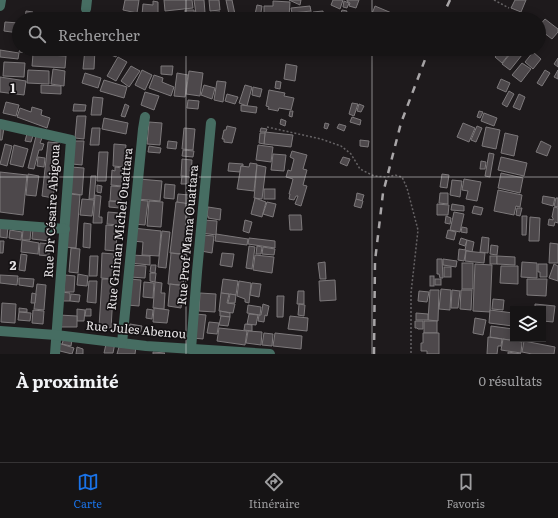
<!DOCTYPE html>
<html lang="fr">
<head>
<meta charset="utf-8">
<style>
  :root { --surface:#161415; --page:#232122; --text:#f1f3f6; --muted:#9e9ea0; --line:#353334; --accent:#1a73e8 }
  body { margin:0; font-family:Literata,serif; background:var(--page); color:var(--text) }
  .controls { position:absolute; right:12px; bottom:12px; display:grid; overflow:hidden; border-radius:0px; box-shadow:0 2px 10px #0003 }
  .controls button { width:36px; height:36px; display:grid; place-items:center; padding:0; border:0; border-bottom:1px solid var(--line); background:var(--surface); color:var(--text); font:20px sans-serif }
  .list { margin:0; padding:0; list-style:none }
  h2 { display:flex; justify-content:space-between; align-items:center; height:52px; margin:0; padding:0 16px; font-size:17px }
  h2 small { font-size:13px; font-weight:400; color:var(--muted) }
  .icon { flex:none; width:22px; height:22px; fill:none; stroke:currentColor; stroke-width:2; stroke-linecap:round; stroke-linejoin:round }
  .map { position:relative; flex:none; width:558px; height:354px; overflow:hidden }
  .search { position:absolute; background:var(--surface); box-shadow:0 2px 10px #0003; left:12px; right:12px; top:12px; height:44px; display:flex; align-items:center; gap:10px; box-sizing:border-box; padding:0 14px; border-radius:22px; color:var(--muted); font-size:15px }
  .sheet { height:108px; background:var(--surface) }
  nav { display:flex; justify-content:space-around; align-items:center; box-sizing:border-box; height:56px; border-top:1px solid var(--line); background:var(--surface); font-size:11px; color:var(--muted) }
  nav a { display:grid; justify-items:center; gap:2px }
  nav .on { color:var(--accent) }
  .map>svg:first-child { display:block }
  .building { fill:#4d484b; stroke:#7d797b }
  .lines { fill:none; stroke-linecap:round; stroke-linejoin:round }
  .path { stroke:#666365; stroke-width:1.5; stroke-dasharray:2 2; stroke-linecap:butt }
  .minor { stroke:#466d62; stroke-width:10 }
  .rail { stroke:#a9a6a8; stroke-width:2.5; stroke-dasharray:7 7; stroke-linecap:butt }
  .grid { fill:none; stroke:#e8e5e7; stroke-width:1; stroke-opacity:0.55 }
  .labels { text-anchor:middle; stroke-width:3.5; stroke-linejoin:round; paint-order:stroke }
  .street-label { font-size:12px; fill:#e8e5e7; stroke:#141113 }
  .grid-label { font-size:13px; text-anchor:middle; font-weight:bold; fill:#e8e5e7; stroke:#141113; stroke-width:3.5; stroke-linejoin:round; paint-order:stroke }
</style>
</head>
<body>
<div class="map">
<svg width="558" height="354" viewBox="0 0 558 354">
  <rect width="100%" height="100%" fill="#1e1a1c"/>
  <g class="building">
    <polygon points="125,0 139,0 137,13 123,10"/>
    <polygon points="164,0 192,0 193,8 165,11"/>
    <polygon points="194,0 204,0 205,13 196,14"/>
    <polygon points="209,0 219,0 220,10 210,11"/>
    <polygon points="226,0 232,0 236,19 230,19"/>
    <polygon points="289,0 301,0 300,5"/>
    <polygon points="333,0 343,0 340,9 331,5"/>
    <polygon points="347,0 359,0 356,8 349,6 350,3 347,1"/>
    <polygon points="515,0 526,0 521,12 511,8"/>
    <polygon points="153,1 158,2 158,16 142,15 143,4 153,5"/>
    <polygon points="273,1 290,2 289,17 264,16 264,6 273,6"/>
    <polygon points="344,1 349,3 347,8 343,7"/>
    <polygon points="257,5 262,6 260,19 254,19"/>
    <polygon points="310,6 311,11 292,13 291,8"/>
    <polygon points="375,6 394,14 392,19 370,19"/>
    <polygon points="185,10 194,10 195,19 188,19 187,16 185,16"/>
    <polygon points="342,10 347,11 346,14 341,13"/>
    <polygon points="26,11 33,12 33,19 25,19"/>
    <polygon points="323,11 324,19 314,19 313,12"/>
    <polygon points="220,12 221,19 204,19 204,13"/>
    <polygon points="312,12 312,19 290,19 290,14"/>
    <polygon points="341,15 353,17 352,19 341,19"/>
    <polygon points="545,19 558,29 558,32 552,39 539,29 539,26"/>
    <polygon points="5,22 19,23 19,33 4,31"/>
    <polygon points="20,49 29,49 28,53 19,52"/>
    <polygon points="31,49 56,49 56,54 31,52"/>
    <polygon points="85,49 95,49 94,69 83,69"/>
    <polygon points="97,49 119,49 116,57 106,53 105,55 97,51"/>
    <polygon points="502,49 513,49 502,63 495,57"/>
    <polygon points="514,49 526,50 510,70 502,64"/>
    <polygon points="0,50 19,53 18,59 0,57"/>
    <polygon points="533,52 541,59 533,69 525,62"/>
    <polygon points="33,54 66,56 65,68 32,66"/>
    <polygon points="118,57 127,62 116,81 107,76"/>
    <polygon points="558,58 558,67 554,64"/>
    <polygon points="4,62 25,63 24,77 3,76"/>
    <polygon points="522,63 531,69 521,82 512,75"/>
    <polygon points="286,64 297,66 295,81 284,79"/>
    <polygon points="131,66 140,71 129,87 121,81"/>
    <polygon points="161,66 173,66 172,75 161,74"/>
    <polygon points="53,69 65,71 64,86 51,84"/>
    <polygon points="28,70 49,71 49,84 27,83"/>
    <polygon points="142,70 152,75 145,90 135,85"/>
    <polygon points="545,70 550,73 542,86 537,83"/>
    <polygon points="558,70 558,79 554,77"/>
    <polygon points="189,71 203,73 200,96 186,94"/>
    <polygon points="85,73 101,78 98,88 82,83"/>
    <polygon points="177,73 188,75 185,97 174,96"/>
    <polygon points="154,75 163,78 162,82 174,87 171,96 149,88"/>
    <polygon points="0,77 26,81 24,95 0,92"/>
    <polygon points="501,79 510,83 506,92 497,88"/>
    <polygon points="104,80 127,87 124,98 100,91"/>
    <polygon points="217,81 226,82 223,102 214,100"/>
    <polygon points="276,81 281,82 280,89 275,88"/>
    <polygon points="41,85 61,86 61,94 41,93"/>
    <polygon points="204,85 215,88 212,99 201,95"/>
    <polygon points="245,85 252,87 247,106 239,103"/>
    <polygon points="253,87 262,89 260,97 252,95"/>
    <polygon points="269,90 285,93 284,96 294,98 291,110 279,108 278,111 268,109 269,107 266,106"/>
    <polygon points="509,91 514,94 507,107 502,104"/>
    <polygon points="145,92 159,96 154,110 141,105"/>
    <polygon points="227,94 238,97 235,104 225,101"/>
    <polygon points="519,94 525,97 520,110 513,107"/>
    <polygon points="93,97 103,98 101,115 91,115"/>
    <polygon points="188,100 199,101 198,109 187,108"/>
    <polygon points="6,102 19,105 16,116 3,113"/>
    <polygon points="352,103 358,104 354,116 349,114"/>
    <polygon points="74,104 86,105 85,111 73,111"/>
    <polygon points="125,104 129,106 125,117 121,116"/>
    <polygon points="359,104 364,106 361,112 357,111"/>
    <polygon points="241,105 257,107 256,113 241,111"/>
    <polygon points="32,107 42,110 41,115 50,118 47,128 17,117 20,108 31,112"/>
    <polygon points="290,111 293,111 292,117 289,116"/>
    <polygon points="479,111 483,112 480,118 477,117"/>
    <polygon points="484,113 497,118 494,126 481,121"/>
    <polygon points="77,116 86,116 84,139 75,138"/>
    <polygon points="352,117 361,120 360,125 350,122"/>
    <polygon points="104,118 128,123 126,134 102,129"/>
    <polygon points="281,119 286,121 285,126 280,124"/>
    <polygon points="149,122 162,123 160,145 147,144"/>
    <polygon points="325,123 329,124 327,129 324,128"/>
    <polygon points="463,123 475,128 469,142 457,137"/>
    <polygon points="339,124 346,126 344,131 337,128"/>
    <polygon points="227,126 236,128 232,143 224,142 224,139 222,139 224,130 226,130"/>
    <polygon points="477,126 482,128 476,142 471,140"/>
    <polygon points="0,127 4,128 2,140 0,140"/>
    <polygon points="486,127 500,130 496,149 482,146"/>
    <polygon points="92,128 100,128 99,145 90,145"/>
    <polygon points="184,128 195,129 193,150 182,149"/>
    <polygon points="261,128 267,129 266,132 260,132"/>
    <polygon points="28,130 34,132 31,142 25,141"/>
    <polygon points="265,132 293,135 291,147 264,144"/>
    <polygon points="260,133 265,133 264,144 259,143"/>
    <polygon points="505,133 518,136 514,156 501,153"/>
    <polygon points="36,136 42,138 40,143 44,144 42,150 39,150 34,169 28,168"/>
    <polygon points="360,140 369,141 368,147 360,146"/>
    <polygon points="74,141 84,141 82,165 72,164"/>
    <polygon points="168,141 177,142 176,149 167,148"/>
    <polygon points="541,141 551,146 547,156 536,152"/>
    <polygon points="48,142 60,143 53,198 42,196"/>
    <polygon points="5,144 12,146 7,166 0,164"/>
    <polygon points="114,144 126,145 124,167 113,166"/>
    <polygon points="14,145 28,149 23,167 10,164"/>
    <polygon points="258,145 273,147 271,162 256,160"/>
    <polygon points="149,146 161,148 160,153 148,152"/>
    <polygon points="183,150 194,151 193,157 182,156"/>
    <polygon points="292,151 307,155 303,169 307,170 303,185 307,186 301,206 295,204 298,196 296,196 294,200 289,199 290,194 289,194 293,179 286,177 288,170 291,171 294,159 290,157"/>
    <polygon points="99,152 108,152 106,181 97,181"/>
    <polygon points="489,153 494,154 490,177 485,176"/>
    <polygon points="273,154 286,155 284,171 271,170"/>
    <polygon points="38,157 45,158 44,167 37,166"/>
    <polygon points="343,157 350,159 347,166 340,163"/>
    <polygon points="501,157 527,163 524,176 498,170"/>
    <polygon points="182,159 192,160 191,177 181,176"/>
    <polygon points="481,161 486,162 485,169 480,169"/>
    <polygon points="229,163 243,164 243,166 241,166 240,172 228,171"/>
    <polygon points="250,163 257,164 254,191 237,189 241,166 249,167"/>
    <polygon points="257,165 266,167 262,199 254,198"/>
    <polygon points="71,167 84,168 82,195 69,193"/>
    <polygon points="115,167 122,168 121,171 123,171 122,186 111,185 112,170 115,171"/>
    <polygon points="0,172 27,175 23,215 0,212"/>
    <polygon points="501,173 523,178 520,193 498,188"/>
    <polygon points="28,174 39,176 36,196 26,195"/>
    <polygon points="442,174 449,175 447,188 440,187"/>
    <polygon points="91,176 96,176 94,199 89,199"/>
    <polygon points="182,176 191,177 190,184 181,184"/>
    <polygon points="139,179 162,181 160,201 137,199"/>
    <polygon points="464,179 481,182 477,201 466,199 468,191 462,190"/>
    <polygon points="452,180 462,181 460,197 450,195"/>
    <polygon points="165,184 175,185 174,199 164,198"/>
    <polygon points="97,185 102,186 101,193 97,192"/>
    <polygon points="111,186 124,187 123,197 121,197 121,201 110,201"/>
    <rect x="264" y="189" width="11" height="10"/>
    <polygon points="498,190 522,195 520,207 516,206 514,215 494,211"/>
    <polygon points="357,193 364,195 362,201 356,199"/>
    <polygon points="440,193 448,193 448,204 439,203"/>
    <polygon points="69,194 80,195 76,248 65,247"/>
    <polygon points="178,194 189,195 188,204 177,202"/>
    <polygon points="95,195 101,196 99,217 102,217 102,223 93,223"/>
    <polygon points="543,196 555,198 553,206 542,203"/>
    <polygon points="255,198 266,202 262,217 251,214"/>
    <polygon points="556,198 558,198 558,207 554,206"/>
    <polygon points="82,199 94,200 92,216 80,215"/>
    <polygon points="356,199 363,201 361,208 354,206"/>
    <polygon points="136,200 148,201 145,225 134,224"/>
    <polygon points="109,201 121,202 120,208 109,207"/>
    <polygon points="149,201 163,202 161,227 147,226"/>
    <polygon points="176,202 191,204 186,254 170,253"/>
    <polygon points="267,202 276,204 273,217 263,214"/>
    <polygon points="437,204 449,205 448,215 437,215"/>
    <polygon points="452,204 464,206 464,211 451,210"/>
    <polygon points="474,206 483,208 481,215 472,213"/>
    <polygon points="208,207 221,209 220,220 208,218 208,216 207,216"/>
    <polygon points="554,207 558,208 558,223 555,222 554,226 548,225 549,219 553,220 553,218 552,217"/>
    <polygon points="517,208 522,208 520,216 516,215"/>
    <polygon points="108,212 120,213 119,225 107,224"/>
    <polygon points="454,212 464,214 460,232 450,230"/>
    <polygon points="289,215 301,215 302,230 290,230"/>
    <polygon points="446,216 451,218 450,224 445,223"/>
    <polygon points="522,216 527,216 526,235 522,235"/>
    <polygon points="530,217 540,218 539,241 529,241"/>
    <polygon points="203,220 217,221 216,235 202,233"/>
    <polygon points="245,220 252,222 249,233 243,231"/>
    <polygon points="84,223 91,224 90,248 83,247"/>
    <polygon points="0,224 8,225 7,238 0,237"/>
    <polygon points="106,225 117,226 116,251 105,250"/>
    <polygon points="462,227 467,228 467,233 461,232"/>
    <polygon points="133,228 161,231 159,256 142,255 143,242 132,241"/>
    <polygon points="33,229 51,231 50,241 32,239"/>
    <polygon points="10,230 22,232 21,240 9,238"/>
    <polygon points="23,230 31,230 30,240 22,240"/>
    <polygon points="448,230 456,232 454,240 446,238"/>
    <polygon points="162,231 170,232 166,268 158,267"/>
    <polygon points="216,234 248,239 247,245 215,241"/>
    <polygon points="203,235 214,236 212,253 201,251"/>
    <polygon points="482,237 489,238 488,253 480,252"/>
    <polygon points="249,238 275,241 275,248 248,244"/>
    <polygon points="461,238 467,240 465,246 459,244"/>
    <polygon points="22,240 39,243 38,254 21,252"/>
    <polygon points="467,240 474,242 472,252 465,250"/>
    <polygon points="0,241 4,241 3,253 0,253"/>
    <polygon points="40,243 50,244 49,256 39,255"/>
    <polygon points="550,243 558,244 558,263 549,263"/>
    <polygon points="491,245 498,246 497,255 490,254"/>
    <polygon points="249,246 255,247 252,269 246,268"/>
    <polygon points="257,246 262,247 261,254 256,254"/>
    <polygon points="263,247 275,249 274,255 262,254"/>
    <polygon points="71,248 80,249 78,273 69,272"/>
    <polygon points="459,249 466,250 464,261 458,260"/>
    <polygon points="466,251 485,253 484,263 465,261"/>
    <polygon points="102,253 114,254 112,279 101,278"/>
    <polygon points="171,253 187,255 183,285 168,284"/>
    <polygon points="222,253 234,254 232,267 220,265"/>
    <polygon points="21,254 27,255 25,271 19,270"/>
    <polygon points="131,255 150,256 150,265 130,263"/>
    <polygon points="255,255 274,257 272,273 253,270"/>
    <polygon points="90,256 98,256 97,276 89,276"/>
    <rect x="490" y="256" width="7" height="8"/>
    <polygon points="497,256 515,257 515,265 497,264"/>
    <polygon points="437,259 442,259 443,278 440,278 439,274 437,274"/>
    <polygon points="443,259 457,261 456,267 443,265"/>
    <polygon points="325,262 326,279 320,279 318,263"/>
    <polygon points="522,262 537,263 537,278 521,277"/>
    <rect x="462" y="263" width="11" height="26"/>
    <polygon points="475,264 492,265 490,312 473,311"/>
    <polygon points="538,264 547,264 547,277 540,277 540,272 538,272"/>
    <polygon points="554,264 558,266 558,281 549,278"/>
    <polygon points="130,265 146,266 145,278 130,277"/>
    <polygon points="151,265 156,265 155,273 150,272"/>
    <polygon points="501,266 518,266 518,284 500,283"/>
    <rect x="444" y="267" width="7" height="10"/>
    <polygon points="150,273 156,273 155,282 150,281"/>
    <polygon points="78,274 88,276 87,286 77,285"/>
    <polygon points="0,275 18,276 17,285 0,283"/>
    <polygon points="65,275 75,276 74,292 64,292"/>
    <rect x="430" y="276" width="4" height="10"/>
    <polygon points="19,278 34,279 33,287 19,285"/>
    <polygon points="102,279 114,279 111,328 99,327"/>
    <polygon points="129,279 141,280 139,306 127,305"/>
    <polygon points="223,279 238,281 236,295 221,293"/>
    <rect x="435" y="279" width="6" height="6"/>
    <polygon points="527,279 547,279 546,296 527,295"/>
    <polygon points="335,280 336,300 320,301 319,281"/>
    <polygon points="89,281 97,281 96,303 87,302"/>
    <polygon points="239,281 251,283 249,303 245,302 245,299 237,296"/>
    <polygon points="144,282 154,283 153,298 143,297"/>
    <polygon points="155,282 162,283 161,293 165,293 164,309 153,308"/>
    <polygon points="252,283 261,284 259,297 250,295"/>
    <polygon points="37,284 46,285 44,310 34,309"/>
    <polygon points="170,284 184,286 181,308 168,306"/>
    <polygon points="441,289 451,290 450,310 439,309"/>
    <polygon points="430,290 439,290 438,321 428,320"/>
    <polygon points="452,290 460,291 458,308 451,308"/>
    <polygon points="461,290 472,290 471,310 460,309"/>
    <polygon points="298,291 304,291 304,304 297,304"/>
    <polygon points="419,291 429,292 427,302 418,301"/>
    <polygon points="61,292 70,293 70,301 60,301"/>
    <polygon points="32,293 36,294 35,303 31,303"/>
    <polygon points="200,293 216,294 215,312 199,311"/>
    <polygon points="221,293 229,294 227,303 235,304 233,313 219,311"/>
    <polygon points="71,294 80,295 79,302 70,301"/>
    <polygon points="230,294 236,295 235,303 228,303"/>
    <polygon points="277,296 284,296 283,317 277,317"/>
    <polygon points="493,299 504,300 503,310 492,309"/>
    <polygon points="2,303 16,304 15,323 1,322"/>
    <polygon points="263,304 269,306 267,316 265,315 264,322 258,321 259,315 261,315"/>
    <polygon points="299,304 305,305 304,316 298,315"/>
    <polygon points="535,304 555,306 553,322 543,321 543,309 535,309"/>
    <polygon points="248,305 261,307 260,315 247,313"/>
    <polygon points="19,308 27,309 27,312 19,312"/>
    <polygon points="154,308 169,310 167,323 153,322"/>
    <polygon points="77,309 85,310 84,321 77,321"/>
    <polygon points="86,309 91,309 91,316 85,316"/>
    <polygon points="147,309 153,310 152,319 146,318"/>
    <polygon points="33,310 44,311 43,324 32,323"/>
    <polygon points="490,310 513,313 513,326 489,323"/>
    <polygon points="220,311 230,313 230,317 220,316"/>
    <polygon points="19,312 31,313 30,321 18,320"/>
    <polygon points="416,313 428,314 428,320 416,320"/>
    <polygon points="196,314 206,315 203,339 193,338"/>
    <polygon points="249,314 258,315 256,325 247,324"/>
    <polygon points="59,315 77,316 77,327 58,327"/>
    <polygon points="221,316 230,317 228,326 219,325"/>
    <polygon points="290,316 308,318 307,331 288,329"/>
    <polygon points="475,318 486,320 483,335 473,333"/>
    <polygon points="415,321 423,321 423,329 418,329 417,328 415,328"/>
    <rect x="424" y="321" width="13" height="12"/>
    <polygon points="209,322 219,323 217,334 207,333"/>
    <polygon points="130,324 142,326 140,334 128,332"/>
    <polygon points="245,324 252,325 252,331 244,330"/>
    <polygon points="491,326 513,329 513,339 523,339 522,342 490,337"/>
    <polygon points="219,328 247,331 245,345 217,341"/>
    <polygon points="248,331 262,332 261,345 246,343"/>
    <polygon points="264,333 273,334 272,346 262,345"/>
    <polygon points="275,333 302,336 301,349 273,346"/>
    <polygon points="423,333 439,333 439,354 427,354 427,351 421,351 421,343 423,343"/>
    <polygon points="488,337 502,339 501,346 498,346 497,354 487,354"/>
    <polygon points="64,338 72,340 71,346 62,344"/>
    <polygon points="503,339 522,342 521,353 501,350"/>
    <polygon points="524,341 555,347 554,354 532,354 522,352"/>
    <polygon points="58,343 74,348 72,354 56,350"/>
    <polygon points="115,343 113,353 104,353 106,344"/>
    <polygon points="77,347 83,349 83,354 76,354"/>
    <polygon points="119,347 136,347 135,354 117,354"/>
    <polygon points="153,352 165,353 164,354 153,354"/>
    <polygon points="508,352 521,354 508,354"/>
  </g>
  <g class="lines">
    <g class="path">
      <polyline points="494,0 509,8"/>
      <polyline points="267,127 321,139 341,146 351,154 360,169 374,176 387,177 395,175 402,177 407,188 418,230 411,293 411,354"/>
    </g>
    <g class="minor">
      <polyline points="0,6 1,0"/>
      <polyline points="86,9 87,0"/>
      <polyline points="0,124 71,140 55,354"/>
      <polyline points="0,224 65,229"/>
      <polyline points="0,331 56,335 146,346 270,354"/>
      <polyline points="122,343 143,129 145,117"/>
      <polyline points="191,349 197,272 211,123"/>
    </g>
    <g class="rail">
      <polyline points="441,19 450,0"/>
      <polyline points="374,354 375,261 383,193 401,123 429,49"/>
    </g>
  </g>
  <path class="grid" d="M186,0V19M372,0V19M186,49V354M372,49V354M0,177H558"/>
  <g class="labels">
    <g class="street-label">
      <text transform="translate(52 211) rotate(-87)" y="4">Rue Dr Césaire Abigoua</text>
      <text transform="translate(120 229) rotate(-84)" y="4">Rue Gninan Michel Ouattara</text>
      <text transform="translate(188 235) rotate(-85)" y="4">Rue Prof Mama Ouattara</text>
      <text transform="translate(136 330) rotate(5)" y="4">Rue Jules Abenou</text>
    </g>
  </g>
  <g class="grid-label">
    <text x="13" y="93">1</text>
    <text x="13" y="270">2</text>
  </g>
</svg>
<div class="controls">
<button><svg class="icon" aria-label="layers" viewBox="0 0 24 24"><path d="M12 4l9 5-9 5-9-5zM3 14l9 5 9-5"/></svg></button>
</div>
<div class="search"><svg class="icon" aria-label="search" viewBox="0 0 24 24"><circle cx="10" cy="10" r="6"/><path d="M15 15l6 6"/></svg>Rechercher</div>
</div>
<section class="sheet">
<h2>À proximité<small>0 résultats</small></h2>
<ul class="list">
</ul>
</section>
<nav>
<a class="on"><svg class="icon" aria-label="map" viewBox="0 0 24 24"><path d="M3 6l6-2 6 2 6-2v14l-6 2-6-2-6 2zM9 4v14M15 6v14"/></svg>Carte</a>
<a><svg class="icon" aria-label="directions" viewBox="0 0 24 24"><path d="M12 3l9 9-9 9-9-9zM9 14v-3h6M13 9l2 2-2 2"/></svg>Itinéraire</a>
<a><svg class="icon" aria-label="saved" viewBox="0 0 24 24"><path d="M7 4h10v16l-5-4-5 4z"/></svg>Favoris</a>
</nav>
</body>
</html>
